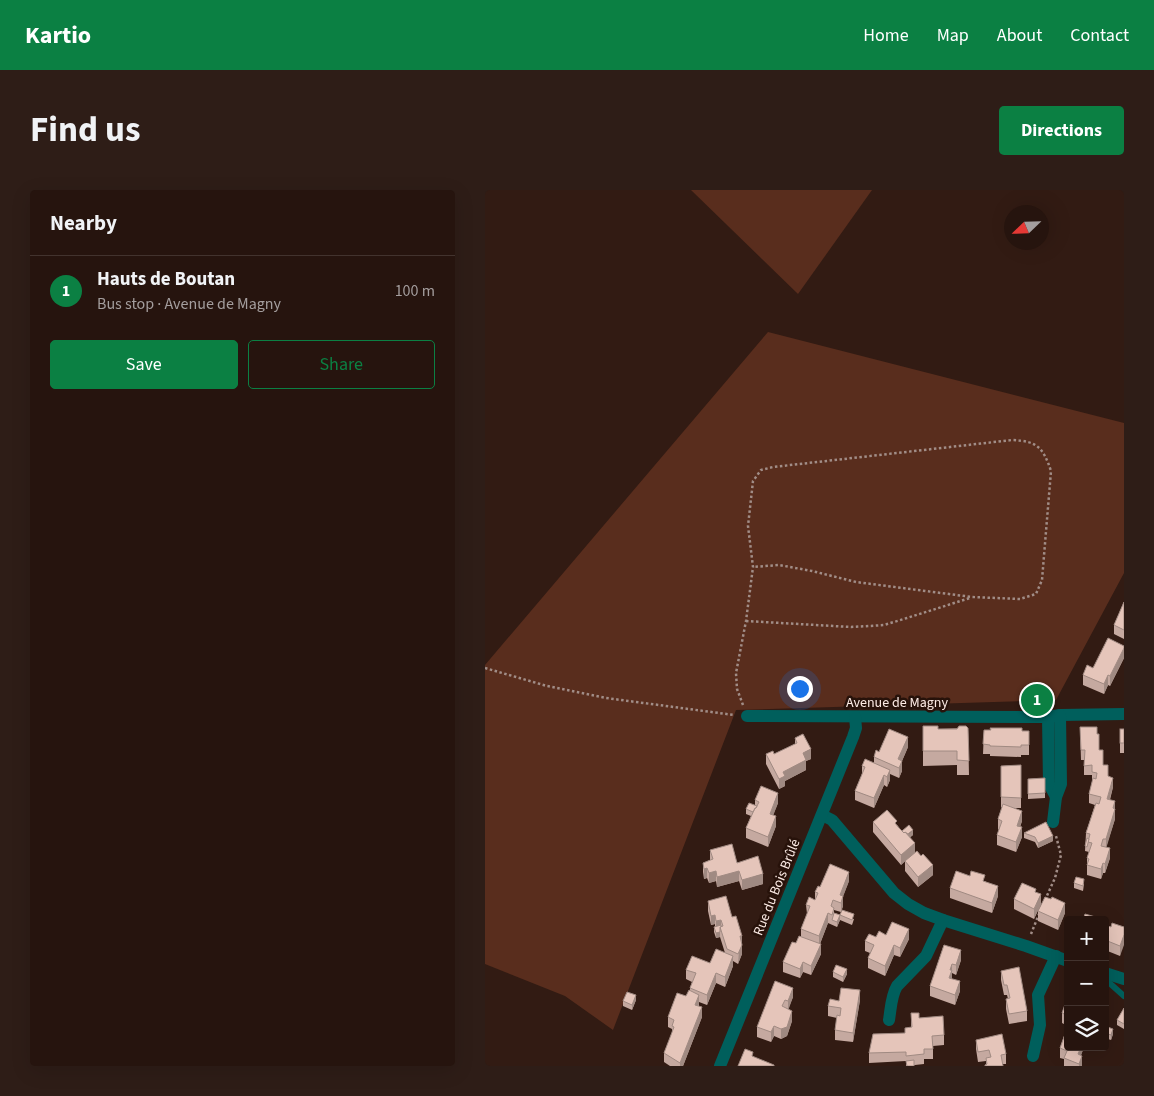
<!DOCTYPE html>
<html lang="en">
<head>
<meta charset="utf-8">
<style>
  :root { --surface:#26140e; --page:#2e1d17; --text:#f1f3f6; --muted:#a49e9e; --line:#42332e; --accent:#0b8043 }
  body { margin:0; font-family:"Source Sans 3",sans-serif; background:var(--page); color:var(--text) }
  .controls { position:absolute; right:15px; bottom:15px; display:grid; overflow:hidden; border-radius:5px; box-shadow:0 5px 20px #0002 }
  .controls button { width:45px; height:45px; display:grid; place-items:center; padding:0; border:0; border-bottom:1px solid var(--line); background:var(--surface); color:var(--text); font:25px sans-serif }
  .compass { position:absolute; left:519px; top:15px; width:45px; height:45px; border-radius:50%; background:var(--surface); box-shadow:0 5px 20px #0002; rotate:247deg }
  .you { position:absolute; left:314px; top:498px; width:18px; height:18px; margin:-12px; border:4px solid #fff; border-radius:50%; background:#1a73e8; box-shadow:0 0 0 8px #1a73e833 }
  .badge { display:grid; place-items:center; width:32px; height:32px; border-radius:50%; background:var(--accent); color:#fff; font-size:16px; font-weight:700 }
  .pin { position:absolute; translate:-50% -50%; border:2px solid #fff; box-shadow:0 1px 5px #0006 }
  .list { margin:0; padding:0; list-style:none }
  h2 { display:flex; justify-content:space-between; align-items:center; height:65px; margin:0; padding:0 20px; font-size:21px }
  h2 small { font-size:16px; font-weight:400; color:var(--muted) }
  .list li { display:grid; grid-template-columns:32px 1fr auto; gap:15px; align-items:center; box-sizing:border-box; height:70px; padding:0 20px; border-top:1px solid var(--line) }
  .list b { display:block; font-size:19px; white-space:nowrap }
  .list p { margin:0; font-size:16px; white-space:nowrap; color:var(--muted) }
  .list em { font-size:16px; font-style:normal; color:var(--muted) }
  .actions { display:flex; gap:10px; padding:15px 20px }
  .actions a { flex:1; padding:11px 0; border:1px solid var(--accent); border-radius:5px; text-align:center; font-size:18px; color:var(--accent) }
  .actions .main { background:var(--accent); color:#fff }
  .icon { flex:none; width:28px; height:28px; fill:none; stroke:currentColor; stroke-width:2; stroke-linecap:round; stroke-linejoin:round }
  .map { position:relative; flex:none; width:639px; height:876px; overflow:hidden; border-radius:5px }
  header { display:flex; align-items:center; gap:30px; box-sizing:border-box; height:70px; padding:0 25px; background:var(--accent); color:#fff }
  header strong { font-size:24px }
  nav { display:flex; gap:28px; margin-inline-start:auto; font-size:18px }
  .intro { display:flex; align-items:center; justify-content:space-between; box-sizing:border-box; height:120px; padding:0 30px }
  h1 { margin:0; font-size:35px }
  .button { padding:12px 22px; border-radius:5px; background:var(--accent); color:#fff; font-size:18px; font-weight:700 }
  main { display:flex; gap:30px; padding:0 30px }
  aside { flex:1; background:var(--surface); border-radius:5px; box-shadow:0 5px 20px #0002 }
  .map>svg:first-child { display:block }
  .green { fill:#592d1d }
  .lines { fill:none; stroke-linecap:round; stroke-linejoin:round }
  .path { stroke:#a18d87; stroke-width:2.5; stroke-dasharray:2.5 2.5; stroke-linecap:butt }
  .lane { stroke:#005f5c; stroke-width:6 }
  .street { stroke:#005f5c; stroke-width:12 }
  .wall { fill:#c5a9a0 }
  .shaded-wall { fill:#a08a82 }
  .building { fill:#e5c5ba; stroke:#a08a82 }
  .labels { text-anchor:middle; stroke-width:5; stroke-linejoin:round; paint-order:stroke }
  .street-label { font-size:14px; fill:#fdece6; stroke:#27120a }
</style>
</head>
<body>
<header>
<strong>Kartio</strong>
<nav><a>Home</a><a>Map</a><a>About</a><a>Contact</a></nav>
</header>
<div class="intro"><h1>Find us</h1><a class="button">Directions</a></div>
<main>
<aside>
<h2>Nearby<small></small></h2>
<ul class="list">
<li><span class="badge">1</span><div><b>Hauts de Boutan</b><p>Bus stop · Avenue de Magny</p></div><em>100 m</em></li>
</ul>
<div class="actions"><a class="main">Save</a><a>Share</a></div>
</aside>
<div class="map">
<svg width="639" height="876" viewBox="0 0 639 876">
  <rect width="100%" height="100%" fill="#321b13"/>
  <g class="green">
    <polygon points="206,0 387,0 313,104"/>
    <polygon points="283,142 639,233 639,383 571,510 251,520 128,840 80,806 0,774 0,475"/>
  </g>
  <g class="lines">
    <g class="path">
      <polyline points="261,431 366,437 384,436 399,435 422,428 485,408"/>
      <polyline points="0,478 62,496 121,508 249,525"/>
      <path d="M258,515L252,499L251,483L261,431L268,377L263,336L268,291L276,280L288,277L527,250C552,251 558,257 566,281L557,390L551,404L535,409L487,407L371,392L327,381L294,375L268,377"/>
      <polyline points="560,710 570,688 576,665 571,646"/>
      <polyline points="546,744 554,724"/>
    </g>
    <polyline class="lane" points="620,789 639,806"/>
    <g class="street">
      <polyline points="262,526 563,527 575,525 639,524"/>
      <polyline points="563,527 564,594 571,607"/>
      <polyline points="337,625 347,630 409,703 423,714 439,723 458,730 541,756 583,771"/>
      <polyline points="568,632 571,607 576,594 575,525"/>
      <polyline points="620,783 639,789"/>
      <path d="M404,830C406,818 406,806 412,796L441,766L458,730"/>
      <polyline points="548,866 555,835 553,805 571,766"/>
      <polyline points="235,876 368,547 371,538 370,527"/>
    </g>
  </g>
  <g class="wall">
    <polygon points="639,412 639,449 629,444 629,435"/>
    <polygon points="639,456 639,468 625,496 623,495 619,504 598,495 598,485"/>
    <polygon points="438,536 453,539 483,538 484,585 472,585 472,575 438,576"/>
    <polygon points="595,537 612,544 614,560 618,575 628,597 625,610 630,611 630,629 621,657 625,668 620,683 618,683 616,689 602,685 602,668 604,662 600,661 601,643 610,615 604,613 604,604 607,592 607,585 599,585 599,570 596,570"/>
    <rect x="635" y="539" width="4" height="24"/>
    <polygon points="499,540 544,541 544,565 536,565 536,567 505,566 505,564 498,564"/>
    <polygon points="310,548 326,569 321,571 321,580 300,591 300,596 294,599 281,574 281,564 289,564 310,554"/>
    <polygon points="423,557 417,571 417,581 414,588 405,584 405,590 402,597 399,595 389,618 370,610 370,601 377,584 377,576 389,573 389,567 394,562"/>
    <polygon points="536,575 536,618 528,618 537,631 535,637 537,647 531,662 512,655 512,645 514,640 513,639 513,629 517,617 516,617 516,576"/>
    <polygon points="560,588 560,608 543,609 543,589"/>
    <polygon points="270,610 293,613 288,625 291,636 283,657 261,648 261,638 266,626 261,624 261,619 270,615"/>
    <polygon points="388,632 412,635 417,641 428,645 425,647 430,662 448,685 433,697 420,681 420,671 416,675 388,642"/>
    <polygon points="539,643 568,651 553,658 550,652 539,648"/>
    <polygon points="225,660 252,672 278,694 257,700 254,691 232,697 231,691 224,693 222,688 219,689 218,682 218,673 225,670"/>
    <polygon points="364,691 358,706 358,716 356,722 349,720 349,723 369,729 367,735 355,730 352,737 343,733 335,754 336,764 326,785 318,782 315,788 298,782 298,772 316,746 316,739 322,724 321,715 330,710 330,702"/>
    <polygon points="500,691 513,706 507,723 465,708 465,698"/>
    <polygon points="589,693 599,694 598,701 589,698"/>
    <polygon points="529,709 556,714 549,729 529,719"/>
    <polygon points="223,711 247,727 257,746 257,764 253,774 248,771 248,776 240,797 231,793 222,815 214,812 214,816 217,827 198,876 185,876 179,872 179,863 187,844 187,839 183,837 183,827 205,801 205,798 207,792 201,789 201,780 225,773 240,763 235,747 231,748 229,742 229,737 230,737 230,734 226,735 223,721"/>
    <polygon points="553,721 580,723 573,740 553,731"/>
    <polygon points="620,735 626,737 639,737 635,766 620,760"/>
    <polygon points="401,745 424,749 415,767 409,765 400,786 383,778 383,768 385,763 380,761 380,751 391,747"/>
    <polygon points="459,755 476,770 471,785 467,783 467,789 475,801 470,815 445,806 445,796"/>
    <polygon points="516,781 542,821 542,831 524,834 521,819 521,809 523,809 522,805 519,805 516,790"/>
    <polygon points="348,782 362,784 358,792 348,787"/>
    <polygon points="308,798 308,807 303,819 307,831 302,846 296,849 289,846 286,852 272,847 272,837"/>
    <polygon points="583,806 583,857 599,857 596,865 597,876 579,876 579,869 575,868 575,858 580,843 579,843 579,834 577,833 577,823"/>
    <polygon points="151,810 147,820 138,816 138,811"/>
    <polygon points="375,810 368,852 350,850 350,840 352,828 343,826 343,816 354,811"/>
    <polygon points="639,818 639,839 632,835 632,830"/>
    <polygon points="426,823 459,845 459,855 448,856 448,869 439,869 439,874 421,876 421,871 384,873 384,863 420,843 426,837"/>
    <polygon points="620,836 628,844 626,850 620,848"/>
    <polygon points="491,850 521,864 521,874 501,874 501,871 493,872 491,859"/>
  </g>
  <g class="shaded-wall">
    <polygon points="639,458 639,468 625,496 625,486"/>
    <polygon points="623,485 623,495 619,504 619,494"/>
    <polygon points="423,547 423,557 414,578 413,569"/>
    <polygon points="326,559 326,569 321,571 321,580 300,591 300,596 294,599 294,589 298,582 318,563"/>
    <polygon points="417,571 417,581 414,588 414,578"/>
    <polygon points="405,580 405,590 402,597 402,587"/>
    <polygon points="399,585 399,595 389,618 389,608"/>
    <polygon points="628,588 628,597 622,619 622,609"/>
    <polygon points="293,603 293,613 285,634 285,624"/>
    <polygon points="630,611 630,629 621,659 621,649 628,618"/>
    <polygon points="537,621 537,631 532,646 532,636"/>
    <polygon points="291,626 291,636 283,657 283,647"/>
    <polygon points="537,637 537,647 531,662 531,652"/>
    <polygon points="428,640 428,645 419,653 419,648"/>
    <polygon points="568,646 568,651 553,658 553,653"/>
    <polygon points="430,653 430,663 416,675 416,665"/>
    <polygon points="625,658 625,668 620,683 620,674"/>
    <polygon points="618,673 618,683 616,689 616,679"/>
    <polygon points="448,675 448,685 433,697 433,687"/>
    <polygon points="222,678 222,688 219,689 219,679"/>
    <polygon points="252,678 254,682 254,691 232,697 232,687"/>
    <polygon points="231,681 231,691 224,693 224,683"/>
    <polygon points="364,682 364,691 356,712 355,705"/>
    <polygon points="278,684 278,694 257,700 257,690"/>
    <polygon points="513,696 513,706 507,723 507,713"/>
    <polygon points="556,704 556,714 549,729 549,719"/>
    <polygon points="358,706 358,716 356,722 356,713"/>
    <polygon points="580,713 580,723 573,740 573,730"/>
    <polygon points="343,723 343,733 334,756 334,746"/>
    <polygon points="230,725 230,734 226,735 226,726"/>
    <polygon points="355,725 355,730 352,737 352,732"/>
    <polygon points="236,730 236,740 235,737 231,741 231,731"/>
    <polygon points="424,739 424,749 415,767 415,758"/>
    <polygon points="235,742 235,747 231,748 231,743"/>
    <polygon points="639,745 639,755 635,766 635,756"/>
    <polygon points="255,746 257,746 257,764 253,774"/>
    <polygon points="336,754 336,764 326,785 326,776"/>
    <polygon points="409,755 409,765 400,786 400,776"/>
    <polygon points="476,760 476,770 471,785 471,775"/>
    <polygon points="248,766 248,776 240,797 240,787"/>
    <polygon points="318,772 318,782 315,788 315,779"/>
    <polygon points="467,774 467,790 464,798 465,780"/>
    <polygon points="362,779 362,784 358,792 358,787"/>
    <polygon points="231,783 231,793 222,815 222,805"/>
    <polygon points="475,791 475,801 470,815 470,805"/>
    <polygon points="308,798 308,807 303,821 303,811"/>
    <polygon points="375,800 375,810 368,852 368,843"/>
    <polygon points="151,805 151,810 147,820 147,815"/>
    <polygon points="214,805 214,814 210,825 210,815"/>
    <polygon points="217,817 217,827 198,876 195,876 195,873"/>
    <polygon points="307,821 307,831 302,846 296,849 296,839"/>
    <polygon points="289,836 289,846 286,852 286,842"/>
    <polygon points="628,839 628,844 626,850 626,845"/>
    <polygon points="596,857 599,857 593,874 593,864"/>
    <polygon points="597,866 597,876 594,876 594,874"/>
  </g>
  <g class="building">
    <polygon points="639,412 639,440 629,435"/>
    <polygon points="623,448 639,456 639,458 625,486 623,485 619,494 598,485 602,475 608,478"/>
    <polygon points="438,536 453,536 453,539 472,539 474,536 481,536 483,538 484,571 472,570 472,561 438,561"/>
    <polygon points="595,537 612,537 612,544 614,544 614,560 618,560 618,575 623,575 623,586 628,588 622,609 630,611 628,618 630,619 621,649 618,649 616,656 625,658 620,674 618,673 616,679 602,675 604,669 602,668 607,653 603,652 605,644 601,643 611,613 614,614 616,607 604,604 608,588 611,589 612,583 607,582 607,575 599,576 600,560 596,560"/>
    <polygon points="505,538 537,538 537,541 544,541 544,555 536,555 536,557 505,556 505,555 498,554 499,540 506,540"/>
    <polygon points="404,539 423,547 413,569 417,571 414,578 389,567 391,560 394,562"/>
    <rect x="635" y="539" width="4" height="14"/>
    <polygon points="318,544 326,559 318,563 321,570 298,582 300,586 294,589 281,564 288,561 289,564 312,553 310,548"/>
    <polygon points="380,569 405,580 402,587 399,585 389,608 370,601 380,577 377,576"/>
    <polygon points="536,575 536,608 516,607 516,576"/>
    <polygon points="560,588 560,603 543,604 543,589"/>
    <polygon points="276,596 293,603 285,624 291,626 283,647 261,638 270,618 271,618 274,612 270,610"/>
    <polygon points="264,613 272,616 271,618 270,618 268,622 261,619"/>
    <polygon points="518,614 537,621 532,636 537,637 531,652 512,645 517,631 513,629"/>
    <polygon points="402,620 412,631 410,633 414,638 419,643 420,642 430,653 416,665 388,632"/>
    <polygon points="561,632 568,646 553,653 550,647 539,643"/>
    <polygon points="424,635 428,640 423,644 420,642 419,643 417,641"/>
    <polygon points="602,648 604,649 602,657 600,656"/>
    <polygon points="247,654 252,673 273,666 278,684 257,690 254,681 232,687 231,681 224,683 222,678 219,679 218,673 228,669 225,660"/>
    <polygon points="432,661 436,666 438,664 448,675 433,687 420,671"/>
    <polygon points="345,674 364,682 355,705 358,706 356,713 348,710 346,716 349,718 347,725 343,723 334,746 316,739 325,716 321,715 324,707 330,710 333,703 330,702 333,696 335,697"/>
    <polygon points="471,681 485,686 486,681 500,685 498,691 513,696 507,713 465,698"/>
    <polygon points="591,687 599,689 598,696 589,693"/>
    <polygon points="537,693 551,699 550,702 556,704 549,719 529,709"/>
    <polygon points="241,706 247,727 251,726 257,746 255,746 257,755 253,764 242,759 235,737 238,736 236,730 231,731 230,725 226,726 223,711"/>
    <polygon points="560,707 566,709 567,707 580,713 573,730 553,721"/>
    <polygon points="357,720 369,724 367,730 355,725 352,732 347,730 349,723 355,725"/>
    <polygon points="600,724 614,728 614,730 598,730"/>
    <polygon points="407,732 424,739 415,758 409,755 400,776 383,768 389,755 380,751 384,744 391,747 394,741 401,745"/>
    <polygon points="627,733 639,737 639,745 635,756 620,750 620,735 626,737"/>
    <polygon points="236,735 236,737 235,737 235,742 231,743 229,737"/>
    <polygon points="314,746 336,754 326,776 318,772 315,779 298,772 307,752 311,753"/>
    <polygon points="459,755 476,760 471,775 467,774 465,780 467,780 464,788 475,791 470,805 445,796"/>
    <polygon points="231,759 248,766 240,787 231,783 222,805 205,798 211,783 201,780 207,766 225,773"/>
    <polygon points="351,775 362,779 358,787 348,782"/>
    <polygon points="534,777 542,821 524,824 521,809 525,808 522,795 519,795 516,781"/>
    <polygon points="290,791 308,798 303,811 300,810 297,816 307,821 302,837 296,839 289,836 286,842 272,837"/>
    <polygon points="356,798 375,800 368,843 350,840 352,825 355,826 356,818 343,816 345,809 354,811"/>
    <polygon points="204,800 214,805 210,815 217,817 195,873 179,863 189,837 187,836 189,830 183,827 192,803 201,806"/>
    <polygon points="142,802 151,805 147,815 138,811"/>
    <polygon points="583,806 583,834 579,833 582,825 577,823"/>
    <polygon points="639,818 639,834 632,830"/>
    <polygon points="426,823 434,823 434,828 458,826 459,845 447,846 448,859 439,859 439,864 421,866 421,862 384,863 388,844 420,843 420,838 427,837"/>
    <polygon points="583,836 583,857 596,857 593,864 597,866 594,874 579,868 582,861 575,858"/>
    <polygon points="620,836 628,839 626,845 620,843"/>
    <polygon points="517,844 521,864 516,865 518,876 500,876 500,875 502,874 501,868 506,867 504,860 493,862 491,850"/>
    <polygon points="260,859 268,862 267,866 289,875 289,876 253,876"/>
    <polygon points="429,870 429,876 422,876 421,871"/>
  </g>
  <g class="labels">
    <g class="street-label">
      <text x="412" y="517">Avenue de Magny</text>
      <text transform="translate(291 697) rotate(-68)" y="5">Rue du Bois Brûlé</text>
    </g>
  </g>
</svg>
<div class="controls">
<button>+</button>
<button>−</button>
<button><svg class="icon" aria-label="layers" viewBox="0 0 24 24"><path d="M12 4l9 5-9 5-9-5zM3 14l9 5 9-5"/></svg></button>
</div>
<svg class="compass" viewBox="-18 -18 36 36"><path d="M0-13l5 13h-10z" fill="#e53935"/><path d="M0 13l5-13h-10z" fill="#a49e9e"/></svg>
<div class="you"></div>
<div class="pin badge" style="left:552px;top:510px">1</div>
</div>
</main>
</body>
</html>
